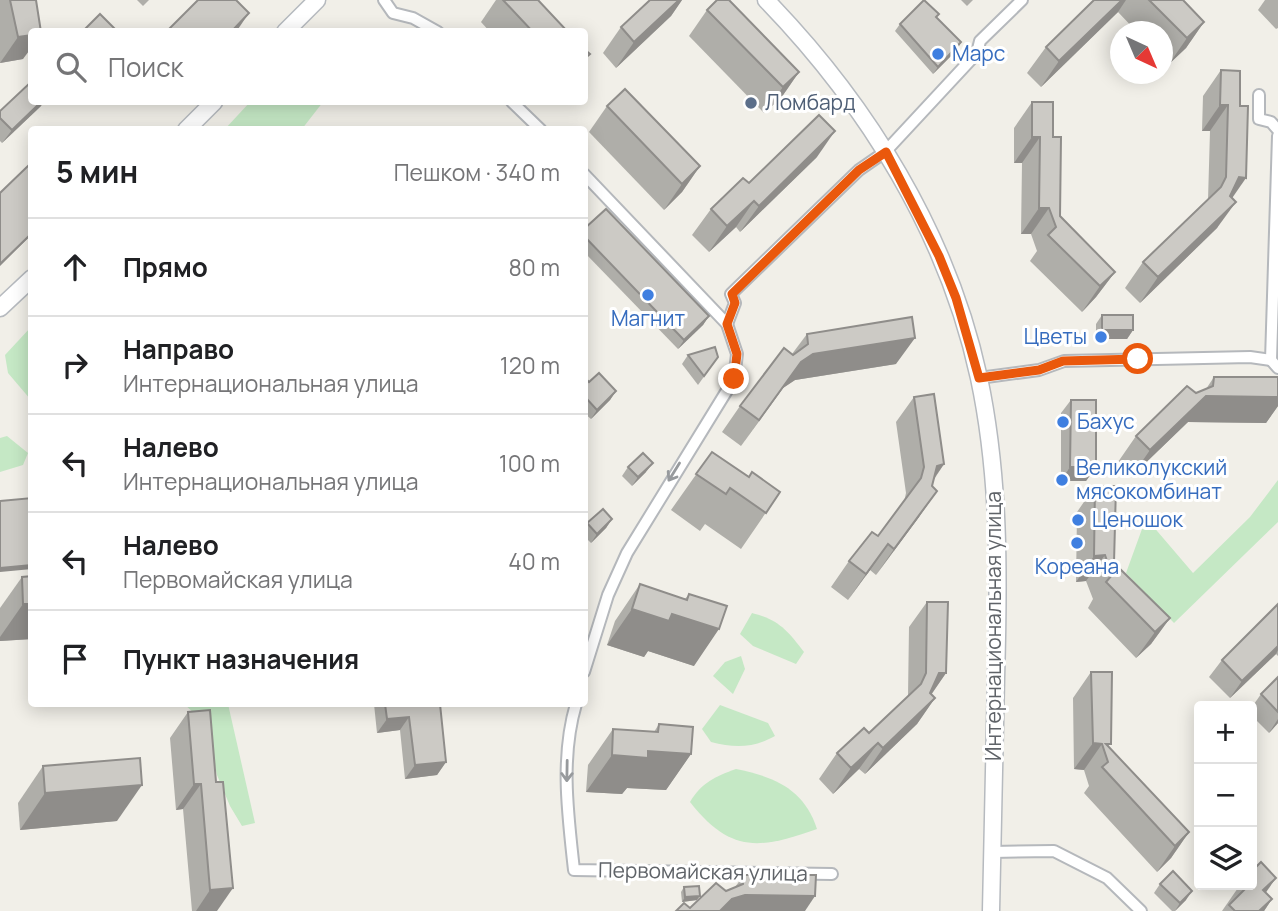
<!DOCTYPE html>
<html lang="ru">
<head>
<meta charset="utf-8">
<style>
  :root { --surface:#fff; --page:#f6f6f6; --text:#202124; --muted:#757577; --line:#e0e0e0 }
  body { margin:0; font-family:Manrope,sans-serif; background:var(--page); color:var(--text) }
  .controls { position:absolute; right:21px; bottom:21px; display:grid; overflow:hidden; border-radius:7px; box-shadow:0 4px 18px #0003 }
  .controls button { width:63px; height:63px; display:grid; place-items:center; padding:0; border:0; border-bottom:2px solid var(--line); background:var(--surface); color:var(--text); font:35px sans-serif }
  .compass { position:absolute; left:1110px; top:21px; width:63px; height:63px; border-radius:50%; background:var(--surface); box-shadow:0 4px 18px #0003; rotate:136deg }
  .stop { position:absolute; width:21px; height:21px; margin:-16px; border:5px solid #ea580c; border-radius:50%; background:#fff }
  .stop.end { background:#ea580c; border-color:#fff; box-shadow:0 2px 7px #0008 }
  .list { margin:0; padding:0; list-style:none }
  h2 { display:flex; justify-content:space-between; align-items:center; height:91px; margin:0; padding:0 28px; font-size:30px }
  h2 small { font-size:23px; font-weight:400; color:var(--muted) }
  .list li { display:grid; grid-template-columns:46px 1fr auto; gap:21px; align-items:center; box-sizing:border-box; height:98px; padding:0 28px; border-top:2px solid var(--line) }
  .list b { display:block; font-size:26px; white-space:nowrap }
  .list p { margin:0; font-size:23px; white-space:nowrap; color:var(--muted) }
  .list em { font-size:23px; font-style:normal; color:var(--muted) }
  .icon { flex:none; width:38px; height:38px; fill:none; stroke:currentColor; stroke-width:2; stroke-linecap:round; stroke-linejoin:round }
  .map { position:relative; flex:none; width:1278px; height:911px; overflow:hidden }
  .search { position:absolute; background:var(--surface); box-shadow:0 4px 18px #0003; left:28px; top:28px; width:560px; height:77px; display:flex; align-items:center; gap:18px; box-sizing:border-box; padding:0 24px; border-radius:7px; color:var(--muted); font-size:26px }
  .panel { position:absolute; background:var(--surface); box-shadow:0 4px 18px #0003; left:28px; top:126px; width:560px; height:581px; border-radius:7px }
  .map>svg:first-child { display:block }
  .green { fill:#c5e8c5 }
  .lines { fill:none; stroke-linecap:round; stroke-linejoin:round }
  .street-casing { stroke:#b5b8bc; stroke-width:14 }
  .secondary-casing { stroke:#b6babf; stroke-width:19 }
  .street { stroke:#fff; stroke-width:10 }
  .secondary { stroke:#fff; stroke-width:16 }
  .wall { fill:#afaea9 }
  .shaded-wall { fill:#8f8d8a }
  .building { fill:#cccac5; stroke:#8f8d8a; stroke-width:2 }
  .oneway { stroke:#979a9d }
  .route { stroke:#ea580c; stroke-width:9 }
  .shop-dot { fill:#3f7fe0; stroke:#fff; stroke-width:2.5 }
  .service-dot { fill:#5c6f8a; stroke:#fff; stroke-width:2.5 }
  .labels { text-anchor:middle; stroke-width:6; stroke-linejoin:round; paint-order:stroke }
  .shop-label { font-size:21px; fill:#366cbe; stroke:#fff; text-anchor:start }
  .service-label { font-size:21px; fill:#4e5e75; stroke:#fff; text-anchor:start }
  .street-label { font-size:21px; fill:#5f6368; stroke:#fff }
</style>
</head>
<body>
<div class="map">
<svg width="1278" height="911" viewBox="0 0 1278 911">
  <rect width="100%" height="100%" fill="#f1efe8"/>
  <g class="green">
    <polygon points="250,102 323,102 302,129 225,129"/>
    <polygon points="31,327 31,400 8,373 5,355"/>
    <polygon points="7,436 28,453 23,465 0,472 0,438"/>
    <polygon points="1278,480 1278,522 1174,623 1126,573 1146,518 1193,573 1250,517"/>
    <path d="M752,613C779,620 787,630 804,652L796,664L753,646L740,634Z"/>
    <polygon points="741,656 745,669 733,694 713,676 725,662"/>
    <polygon points="184,704 228,704 255,823 242,826 230,806 217,775 205,723"/>
    <path d="M720,705L768,723L775,736C753,748 735,748 711,742L702,729Z"/>
    <path d="M736,769C775,777 804,789 817,829C760,849 731,854 690,802C701,783 716,776 736,769Z"/>
  </g>
  <g class="lines">
    <defs>
      <g id="street">
        <polyline points="384,0 393,13 413,18 438,32"/>
        <polyline points="1259,95 1259,119 1271,122 1278,130"/>
        <polyline points="512,102 541,130"/>
        <polyline points="1278,136 1271,360 1278,368"/>
        <polyline points="584,174 727,324 737,354 734,379 627,553 608,595 584,672"/>
        <polyline points="727,324 735,303 731,294 859,170 885,152 977,53 980,41 1022,0"/>
        <polyline points="979,378 1039,370 1064,361 1250,357 1271,360"/>
        <path d="M576,704C560,758 568,815 574,870L832,874"/>
        <polyline points="992,852 1054,851 1107,878 1141,911"/>
      </g>
      <g id="secondary">
        <path d="M766,0C867,104 948,234 979,378C1000,477 999,578 996,678C994,756 993,833 991,911"/>
        <polyline points="285,32 317,0"/>
        <polyline points="186,130 214,102"/>
        <polyline points="0,308 32,278"/>
      </g>
    </defs>
    <use href="#street" class="street-casing"/>
    <use href="#secondary" class="secondary-casing"/>
    <use href="#street" class="street"/>
    <use href="#secondary" class="secondary"/>
  </g>
  <g class="wall">
    <polygon points="0,0 36,0 23,59 0,63"/>
    <polygon points="137,0 149,0 143,6"/>
    <polygon points="496,0 538,0 568,32 490,32 481,22"/>
    <polygon points="650,0 682,0 671,16 616,68 603,53 621,27"/>
    <polygon points="961,0 973,0 967,6"/>
    <polygon points="1094,0 1183,0 1204,22 1186,48 1169,64 1163,58 1163,32 1137,32 1118,12 1041,87 1027,73 1046,47"/>
    <polygon points="1265,0 1278,0 1278,28 1276,29 1258,10"/>
    <polygon points="707,10 799,72 781,98 764,113 689,36"/>
    <polygon points="939,14 936,17 957,50 933,74 895,31 900,24"/>
    <polygon points="1221,70 1240,71 1232,198 1217,228 1140,303 1125,288 1143,262 1208,200 1210,131 1202,131 1203,96"/>
    <polygon points="1032,102 1053,137 1060,216 1115,272 1096,297 1082,312 1030,261 1037,251 1031,234 1021,234 1022,163 1014,163 1014,128"/>
    <polygon points="41,106 2,143 0,141 0,111"/>
    <polygon points="607,106 700,166 682,192 664,210 589,132"/>
    <polygon points="817,157 740,232 736,227 709,252 692,235 711,209 749,183"/>
    <polygon points="584,229 709,316 703,325 678,349 584,252"/>
    <polygon points="1102,315 1133,330 1127,339 1096,339 1096,324"/>
    <polygon points="807,334 896,364 795,380 783,388 741,446 722,432 740,406 792,354"/>
    <polygon points="688,355 718,357 698,385 682,364"/>
    <polygon points="584,377 589,382 616,391 610,400 591,419 584,413"/>
    <polygon points="1214,377 1278,377 1278,406 1266,423 1188,422 1132,476 1118,462 1136,436 1196,393 1206,389"/>
    <polygon points="914,397 944,464 933,481 919,517 876,575 870,570 848,600 831,587 849,561 878,536 904,502 906,493 896,422"/>
    <polygon points="1071,400 1096,467 1086,481 1061,481 1061,413"/>
    <polygon points="712,452 749,477 780,492 741,549 705,524 700,531 671,510"/>
    <polygon points="628,467 646,472 632,486 622,476"/>
    <polygon points="1095,486 1114,563 1170,618 1151,644 1136,658 1088,608 1093,599 1086,581 1076,582 1077,512"/>
    <polygon points="612,519 606,528 591,543 584,536 584,527 587,523"/>
    <polygon points="22,577 32,639 0,641 0,608"/>
    <polygon points="640,584 685,599 689,594 694,666 648,651 644,657 607,645 615,621"/>
    <polygon points="927,602 946,673 931,695 935,698 917,724 865,774 859,769 833,794 819,779 837,753 869,733 908,696 909,627"/>
    <polygon points="1278,604 1278,656 1276,654 1230,698 1209,677 1222,660"/>
    <polygon points="1091,672 1109,747 1189,832 1171,858 1157,872 1084,793 1089,786 1084,770 1074,769 1073,698"/>
    <polygon points="1278,677 1278,723 1269,733 1252,716 1252,707 1261,694"/>
    <polygon points="374,704 440,704 446,762 437,775 405,779 400,730 377,733"/>
    <polygon points="188,712 216,782 217,911 192,911 183,809 176,810 170,738"/>
    <polygon points="659,724 691,754 666,790 627,788 622,794 586,792 588,765 613,729 654,732"/>
    <polygon points="43,766 117,821 20,830 18,803"/>
    <polygon points="744,875 805,911 690,908 735,887"/>
    <polygon points="1160,884 1186,900 1175,911 1172,911 1154,893"/>
    <polygon points="1240,885 1252,885 1266,893 1272,899 1264,911 1222,911"/>
    <polygon points="684,887 697,900 682,902 681,892"/>
  </g>
  <g class="shaded-wall">
    <polygon points="679,0 682,0 671,16 616,68 634,42"/>
    <polygon points="1122,0 1126,0 1118,12 1041,87 1059,61"/>
    <polygon points="249,13 236,32 231,32"/>
    <polygon points="1204,22 1186,48 1169,64 1187,38"/>
    <polygon points="32,35 32,47 23,59 0,63 18,37"/>
    <polygon points="961,42 957,50 933,74 938,67"/>
    <polygon points="799,72 781,98 764,113 783,87"/>
    <polygon points="41,102 44,102 41,106 2,143 12,130"/>
    <polygon points="1220,105 1228,105 1210,131 1202,131"/>
    <polygon points="835,131 817,157 740,232 759,206"/>
    <polygon points="1032,137 1040,137 1022,163 1014,163"/>
    <polygon points="700,166 682,192 664,210 682,184"/>
    <polygon points="1239,177 1246,178 1228,204 1221,203"/>
    <polygon points="754,201 736,227 709,252 727,226"/>
    <polygon points="1236,202 1217,228 1140,303 1158,277"/>
    <polygon points="1039,208 1049,208 1031,234 1021,234"/>
    <polygon points="32,233 32,234 0,266 0,264"/>
    <polygon points="1115,272 1096,297 1082,312 1100,286"/>
    <polygon points="709,316 703,325 678,349 684,340"/>
    <polygon points="1102,330 1133,330 1127,339 1096,339"/>
    <polygon points="915,338 896,364 795,380 783,388 741,446 801,362 813,354"/>
    <polygon points="616,391 610,400 591,419 597,410"/>
    <polygon points="1206,396 1278,397 1278,406 1266,423 1188,422 1132,476 1150,450"/>
    <polygon points="653,463 646,472 632,486 638,477"/>
    <polygon points="944,464 926,490 937,466"/>
    <polygon points="1070,467 1096,467 1086,481 1061,481"/>
    <polygon points="937,491 919,517 876,575 894,549"/>
    <polygon points="612,519 606,528 591,543 597,534"/>
    <polygon points="888,544 870,570 848,600 866,574"/>
    <polygon points="1105,555 1086,581 1076,582 1094,556"/>
    <polygon points="32,565 32,569 0,572 0,568"/>
    <polygon points="23,604 32,604 32,639 0,641 0,637"/>
    <polygon points="632,609 672,614 719,629 694,666 648,651 644,657 607,645"/>
    <polygon points="1170,618 1151,644 1136,658 1155,632"/>
    <polygon points="1278,646 1278,650 1276,654 1230,698 1242,681"/>
    <polygon points="939,673 946,673 928,699"/>
    <polygon points="935,698 917,724 865,774 883,748"/>
    <polygon points="409,717 400,730 377,733 387,719"/>
    <polygon points="1278,719 1278,723 1269,733"/>
    <polygon points="878,743 859,769 833,794 851,768"/>
    <polygon points="1093,743 1102,744 1084,770 1074,769"/>
    <polygon points="648,751 691,754 666,790 627,788 622,794 586,792 612,755"/>
    <polygon points="446,762 437,775 405,779 415,765"/>
    <polygon points="194,784 201,784 183,809 176,810"/>
    <polygon points="142,785 117,821 20,830 45,793"/>
    <polygon points="1189,832 1171,858 1157,872 1175,846"/>
    <polygon points="1276,878 1253,911 1263,890"/>
    <polygon points="233,888 217,911 196,911 210,890"/>
    <polygon points="1192,891 1186,900 1175,911 1180,903"/>
    <polygon points="745,895 815,896 805,911 720,911 732,899"/>
    <polygon points="700,896 697,900 682,902 685,897"/>
    <polygon points="1272,899 1264,911 1259,911"/>
  </g>
  <g class="building">
    <polygon points="10,0 36,0 41,32 32,32 32,35 18,37"/>
    <polygon points="198,0 236,0 249,13 231,32 166,32"/>
    <polygon points="503,0 538,0 568,32 533,32"/>
    <polygon points="650,0 679,0 634,42 621,27"/>
    <polygon points="717,0 729,0 799,72 783,87 707,10"/>
    <polygon points="924,0 939,14 936,17 961,42 938,67 900,24"/>
    <polygon points="1094,0 1122,0 1059,61 1046,47"/>
    <polygon points="1149,0 1183,0 1204,22 1187,38"/>
    <polygon points="100,14 114,28 110,32 82,32"/>
    <polygon points="584,49 590,54 584,59"/>
    <polygon points="1221,70 1240,71 1240,106 1248,106 1246,178 1239,177 1230,196 1236,202 1158,277 1143,262 1221,187 1226,177 1228,105 1220,105"/>
    <polygon points="32,81 32,102 41,102 12,130 0,118 0,111"/>
    <polygon points="625,89 700,166 682,184 607,106"/>
    <polygon points="1032,102 1053,102 1053,137 1061,137 1060,216 1115,272 1100,286 1048,235 1056,227 1049,208 1039,208 1040,137 1032,137"/>
    <polygon points="819,115 835,131 759,206 754,201 727,226 711,209 743,178 749,183"/>
    <polygon points="31,163 32,233 0,264 0,193"/>
    <polygon points="606,209 709,316 684,340 584,236 584,229"/>
    <rect x="1102" y="315" width="31" height="15"/>
    <polygon points="912,317 915,338 813,354 801,362 759,420 740,406 784,348 793,355 808,344 807,334"/>
    <polygon points="715,347 718,357 704,376 688,355"/>
    <polygon points="599,373 616,391 597,410 587,399 584,401 584,377 589,382"/>
    <polygon points="1214,377 1278,377 1278,397 1206,396 1150,450 1136,436 1187,386 1196,393 1213,386"/>
    <polygon points="934,394 944,464 937,466 932,486 937,491 894,549 888,544 866,574 849,561 872,532 878,536 921,478 924,467 914,397"/>
    <polygon points="1071,400 1096,400 1096,467 1070,467"/>
    <polygon points="712,452 749,477 752,472 780,492 766,513 730,488 726,494 696,474"/>
    <polygon points="643,453 653,463 638,477 628,467"/>
    <polygon points="1095,486 1116,486 1114,563 1170,618 1155,632 1106,582 1112,575 1105,555 1094,556"/>
    <polygon points="32,498 32,565 0,568 0,501"/>
    <polygon points="603,509 612,519 597,534 587,523"/>
    <polygon points="32,576 32,604 23,604 22,577"/>
    <polygon points="640,584 687,600 689,594 727,606 719,629 672,614 669,621 632,609"/>
    <polygon points="927,602 948,602 946,673 939,673 930,693 935,698 883,748 878,743 851,768 837,753 864,728 869,733 921,684 926,673"/>
    <polygon points="1278,604 1278,646 1242,681 1222,660"/>
    <polygon points="1091,672 1112,672 1111,744 1106,744 1189,832 1175,846 1102,767 1108,762 1102,744 1093,743"/>
    <polygon points="1278,677 1278,712 1261,694"/>
    <polygon points="385,704 440,704 446,762 415,765 409,717 387,719"/>
    <polygon points="210,710 216,782 223,782 233,888 210,890 201,784 194,784 188,712"/>
    <polygon points="659,724 693,727 691,754 648,751 648,758 612,755 613,729 658,732"/>
    <polygon points="140,758 142,785 45,793 43,766"/>
    <polygon points="1261,862 1276,878 1263,890 1272,899 1259,911 1235,911 1229,905 1249,885 1252,885 1252,871"/>
    <polygon points="1173,871 1192,891 1180,903 1160,884"/>
    <polygon points="744,875 816,875 815,896 745,895 732,899 720,911 676,911 684,903 690,908 716,883 726,891 743,884"/>
    <polygon points="699,886 700,896 685,897 684,887"/>
  </g>
  <defs><path id="oneway-shaft" d="M-6 0H5M1.5-3L5.5 0L1.5 3" fill="none" stroke-width="1.6" stroke-linecap="round" stroke-linejoin="round" transform="scale(1.75)"/></defs>
  <g class="oneway">
    <use href="#oneway-shaft" transform="translate(674 472) rotate(122)"/>
    <use href="#oneway-shaft" transform="translate(567 771) rotate(91)"/>
  </g>
  <g class="lines">
    <polyline class="route" points="734,379 737,354 727,324 735,303 732,294 859,170 886,152 939,256 956,298 979,378 1039,370 1063,361 1138,359"/>
  </g>
  <g class="shop-dot">
    <circle cx="938" cy="54" r="7"/>
    <circle cx="648" cy="295" r="7"/>
    <circle cx="1101" cy="337" r="7"/>
    <circle cx="1063" cy="422" r="7"/>
    <circle cx="1062" cy="480" r="7"/>
    <circle cx="1078" cy="520" r="7"/>
    <circle cx="1077" cy="543" r="7"/>
  </g>
  <circle class="service-dot" cx="751" cy="103" r="7"/>
  <g class="labels">
    <g class="shop-label">
      <text x="952" y="61">Марс</text>
      <text x="648" y="326" text-anchor="middle">Магнит</text>
      <text x="1087" y="344" text-anchor="end">Цветы</text>
      <text x="1077" y="429">Бахус</text>
      <text x="1076" y="475">Великолукский<tspan x="1076" dy="24">мясокомбинат</tspan></text>
      <text x="1092" y="527">Ценошок</text>
      <text x="1077" y="574" text-anchor="middle">Кореана</text>
    </g>
    <g class="service-label">
      <text x="765" y="110">Ломбард</text>
    </g>
    <g class="street-label">
      <text transform="translate(994 626) rotate(-90)" y="7">Интернациональная улица</text>
      <text transform="translate(703 872) rotate(1)" y="7">Первомайская улица</text>
    </g>
  </g>
</svg>
<div class="controls">
<button>+</button>
<button>−</button>
<button><svg class="icon" aria-label="layers" viewBox="0 0 24 24"><path d="M12 4l9 5-9 5-9-5zM3 14l9 5 9-5"/></svg></button>
</div>
<svg class="compass" viewBox="-18 -18 36 36"><path d="M0-13l5 13h-10z" fill="#e53935"/><path d="M0 13l5-13h-10z" fill="#757577"/></svg>
<div class="stop" style="left:1138px;top:359px"></div>
<div class="stop end" style="left:734px;top:379px"></div>
<div class="search"><svg class="icon" aria-label="search" viewBox="0 0 24 24"><circle cx="10" cy="10" r="6"/><path d="M15 15l6 6"/></svg>Поиск</div>
<section class="panel">
<h2>5 мин<small>Пешком · 340 m</small></h2>
<ul class="list">
<li><svg class="icon" aria-label="ahead" viewBox="0 0 24 24"><path d="M12 20V5M6 11l6-6 6 6"/></svg><div><b>Прямо</b></div><em>80 m</em></li>
<li><svg class="icon" aria-label="right" viewBox="0 0 24 24"><path d="M7 20v-9h11M14 6l5 5-5 5"/></svg><div><b>Направо</b><p>Интернациональная улица</p></div><em>120 m</em></li>
<li><svg class="icon" aria-label="left" viewBox="0 0 24 24"><path d="M17 20v-9H6M10 6l-5 5 5 5"/></svg><div><b>Налево</b><p>Интернациональная улица</p></div><em>100 m</em></li>
<li><svg class="icon" aria-label="left" viewBox="0 0 24 24"><path d="M17 20v-9H6M10 6l-5 5 5 5"/></svg><div><b>Налево</b><p>Первомайская улица</p></div><em>40 m</em></li>
<li><svg class="icon" aria-label="arrive" viewBox="0 0 24 24"><path d="M6 21V4h12l-3 4 3 4H6"/></svg><div><b>Пункт назначения</b></div></li>
</ul>
</section>
</div>
</body>
</html>
